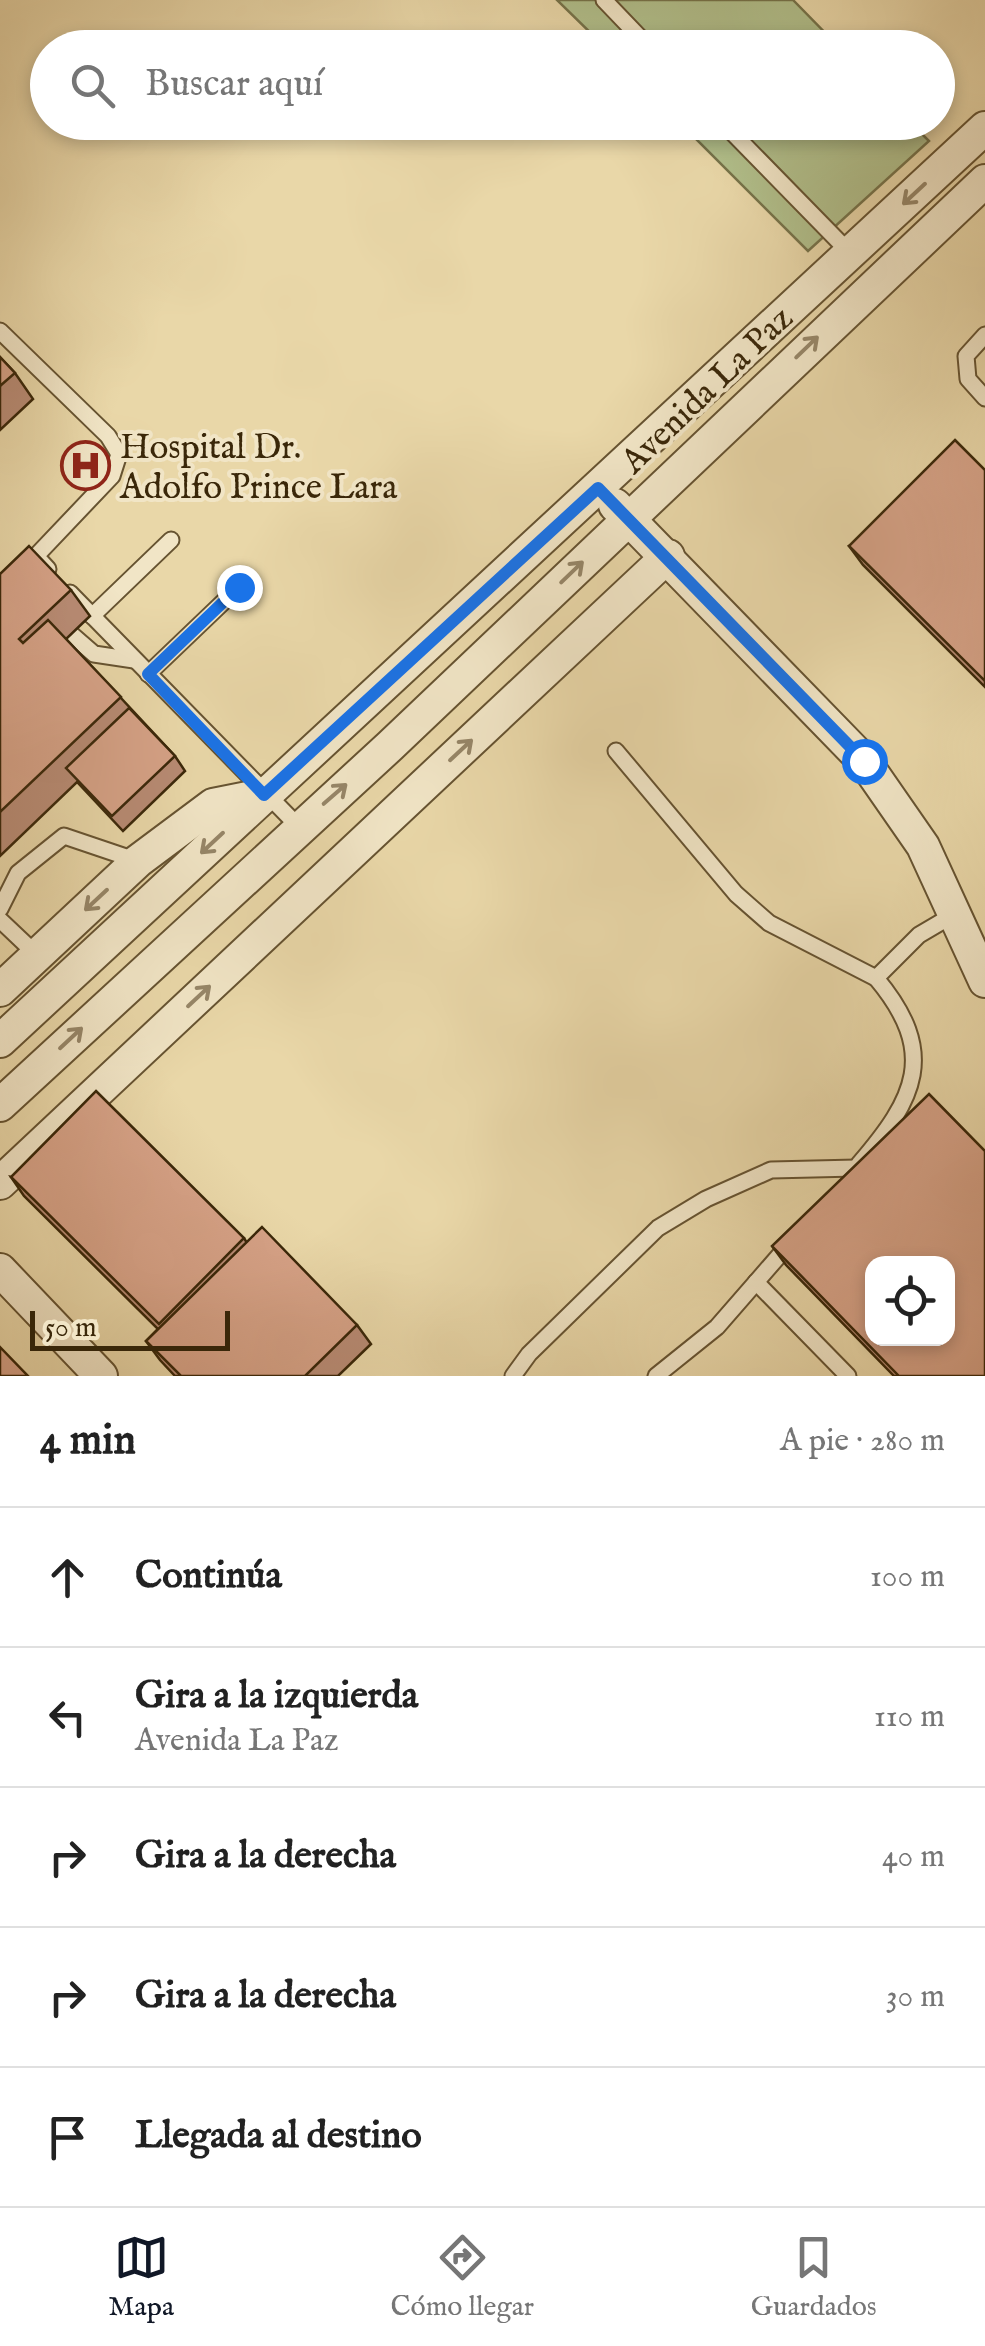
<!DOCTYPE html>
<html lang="es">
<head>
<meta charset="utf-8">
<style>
  :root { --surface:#fff; --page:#f2f2f2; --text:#222; --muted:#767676; --line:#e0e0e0; --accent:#111827 }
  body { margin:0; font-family:"IM FELL English",serif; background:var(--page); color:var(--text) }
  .controls { position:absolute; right:30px; bottom:30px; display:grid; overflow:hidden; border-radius:20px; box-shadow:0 5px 15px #0003 }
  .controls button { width:90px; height:90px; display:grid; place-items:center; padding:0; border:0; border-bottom:2px solid var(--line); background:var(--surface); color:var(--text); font:50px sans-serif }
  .scale { position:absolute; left:30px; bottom:25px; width:200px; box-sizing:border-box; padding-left:10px; border:5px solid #3a2709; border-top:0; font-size:28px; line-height:35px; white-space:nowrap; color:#3a2709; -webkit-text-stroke:8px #f1e5c6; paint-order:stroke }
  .stop { position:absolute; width:30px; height:30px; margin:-22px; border:8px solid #1a73e8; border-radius:50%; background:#fff }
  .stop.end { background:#1a73e8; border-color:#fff; box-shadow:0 2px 10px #0008 }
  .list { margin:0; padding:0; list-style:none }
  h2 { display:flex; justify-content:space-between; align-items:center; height:130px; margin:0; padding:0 40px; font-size:42px }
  h2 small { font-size:32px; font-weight:400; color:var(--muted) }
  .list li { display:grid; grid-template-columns:65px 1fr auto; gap:30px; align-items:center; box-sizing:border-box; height:140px; padding:0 40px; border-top:2px solid var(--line) }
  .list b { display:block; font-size:38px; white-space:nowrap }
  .list p { margin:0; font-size:32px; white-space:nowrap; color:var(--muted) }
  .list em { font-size:32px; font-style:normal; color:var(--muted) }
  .icon { flex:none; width:55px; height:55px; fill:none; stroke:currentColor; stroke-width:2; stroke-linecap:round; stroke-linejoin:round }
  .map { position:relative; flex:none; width:985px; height:1376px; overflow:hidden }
  .search { position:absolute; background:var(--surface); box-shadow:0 5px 15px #0003; left:30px; right:30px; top:30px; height:110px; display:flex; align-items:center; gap:25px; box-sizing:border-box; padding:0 35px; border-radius:55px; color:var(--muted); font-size:38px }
  .sheet { height:830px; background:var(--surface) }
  nav { display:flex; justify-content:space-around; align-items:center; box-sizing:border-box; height:140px; border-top:2px solid var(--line); background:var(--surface); font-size:28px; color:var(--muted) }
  nav a { display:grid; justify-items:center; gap:5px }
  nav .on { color:var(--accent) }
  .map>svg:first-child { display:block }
  .green { fill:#b1bf8b; stroke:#76734a; stroke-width:2.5 }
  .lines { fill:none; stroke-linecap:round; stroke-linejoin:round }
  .service-casing { stroke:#665331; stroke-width:19 }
  .minor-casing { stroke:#665331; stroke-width:36 }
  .service { stroke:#f1e5c6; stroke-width:15 }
  .minor { stroke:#f1e5c6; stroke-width:32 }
  .wall { fill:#b88b74; stroke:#3a2709; stroke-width:2.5 }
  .building { fill:#d6a287; stroke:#3a2709; stroke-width:2.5; fill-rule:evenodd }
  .oneway { stroke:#968668 }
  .route { stroke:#1a73e8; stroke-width:12 }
  .labels { text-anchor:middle; stroke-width:8; stroke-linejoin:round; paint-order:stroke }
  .street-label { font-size:35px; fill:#3a2709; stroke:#f1e5c6 }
  .poi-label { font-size:35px; fill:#3a2709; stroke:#f1e5c6; text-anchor:start }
</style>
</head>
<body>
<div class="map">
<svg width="985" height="1376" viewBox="0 0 985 1376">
  <rect width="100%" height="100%" fill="#e9d7a8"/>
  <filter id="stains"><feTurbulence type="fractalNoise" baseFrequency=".002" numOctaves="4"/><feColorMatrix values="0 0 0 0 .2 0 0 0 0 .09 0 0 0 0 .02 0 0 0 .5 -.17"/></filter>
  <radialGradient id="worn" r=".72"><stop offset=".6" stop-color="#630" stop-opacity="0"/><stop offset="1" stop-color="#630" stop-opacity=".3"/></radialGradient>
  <g class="green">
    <polygon points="557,0 793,0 839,47 605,47"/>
    <polygon points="680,123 911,123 929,141 808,251"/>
  </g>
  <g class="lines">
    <defs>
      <g id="service">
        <polyline points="604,0 650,48"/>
        <polyline points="722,122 850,253"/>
        <polyline points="0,331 108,436 119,454 112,476 36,556 48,569"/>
        <polyline points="985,335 966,356 968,379 985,398"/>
        <polyline points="70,593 298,826"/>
        <polyline points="92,616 171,540"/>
        <polyline points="71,634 94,654 134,660"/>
        <polyline points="148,674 239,587"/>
        <polyline points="616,751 736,894 769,923 876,978"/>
        <polyline points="0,909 18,873 64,836 138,861"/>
        <polyline points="0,920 37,955"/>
        <path d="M859,1164C915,1099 939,1053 876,978L919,935L953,915"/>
        <polyline points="756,1282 848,1376"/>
        <polyline points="513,1376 529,1354 658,1228 706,1199 771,1170 856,1168"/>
        <polyline points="656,1376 717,1327 791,1242"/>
      </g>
      <g id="minor">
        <polyline points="615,505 864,761 923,846 985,981"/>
        <polyline points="0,990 138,861 213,805 263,795"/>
        <polyline points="0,1041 985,128"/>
        <polyline points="0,1105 390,746 985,181"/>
        <polyline points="0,1183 668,556"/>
        <polyline points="0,1270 101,1376"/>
      </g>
    </defs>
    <use href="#service" class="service-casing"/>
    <use href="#minor" class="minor-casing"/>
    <use href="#service" class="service"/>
    <use href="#minor" class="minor"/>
  </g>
  <g class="wall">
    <polygon points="0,357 15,373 33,399 0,430"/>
    <polygon points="985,470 985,687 863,565 849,546"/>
    <polygon points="0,574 71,590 90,616 66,639 175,756 185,771 123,831 77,782 0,856"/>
    <polygon points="11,1177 244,1238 247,1243 357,1325 371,1344 338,1376 175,1376 160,1360 146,1341 158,1329 24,1196"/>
    <polygon points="772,1246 985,1376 894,1376 786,1265"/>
  </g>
  <g class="building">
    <polygon points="0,357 15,373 0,386"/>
    <polygon points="955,440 985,470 985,681 849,546"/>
    <polygon points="29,546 71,590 19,639 23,643 48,620 121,697 0,812 0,574"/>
    <polygon points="129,708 175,756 112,816 66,768"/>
    <polygon points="96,1091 244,1238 159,1324 11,1177"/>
    <path d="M929,1094L985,1151V1376H899L772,1246ZM872,1264H948V1338H872Z"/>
    <polygon points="262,1227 357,1325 305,1376 181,1376 146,1341"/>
    <polygon points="0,1347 28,1376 0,1376"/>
  </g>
  <defs><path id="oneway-shaft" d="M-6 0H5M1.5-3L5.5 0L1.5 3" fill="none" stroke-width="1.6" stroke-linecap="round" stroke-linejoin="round" transform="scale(2.5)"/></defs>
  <g class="oneway">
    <use href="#oneway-shaft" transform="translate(914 194) rotate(137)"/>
    <use href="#oneway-shaft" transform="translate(807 347) rotate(-44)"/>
    <use href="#oneway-shaft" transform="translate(572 572) rotate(-44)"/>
    <use href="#oneway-shaft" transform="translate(461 750) rotate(-43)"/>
    <use href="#oneway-shaft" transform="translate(335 794) rotate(-41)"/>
    <use href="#oneway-shaft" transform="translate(212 843) rotate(137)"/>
    <use href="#oneway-shaft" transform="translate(96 900) rotate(137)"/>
    <use href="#oneway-shaft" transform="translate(199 996) rotate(-43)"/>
    <use href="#oneway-shaft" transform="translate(71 1038) rotate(-43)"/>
  </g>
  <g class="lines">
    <polyline class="route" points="239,587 148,674 264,795 598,488 864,761"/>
  </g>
  <defs>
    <symbol id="hospital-ring" viewBox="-11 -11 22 22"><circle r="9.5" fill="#f1e5c6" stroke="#8f2418" stroke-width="1.5"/><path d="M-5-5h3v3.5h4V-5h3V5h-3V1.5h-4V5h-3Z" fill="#8f2418"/></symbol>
  </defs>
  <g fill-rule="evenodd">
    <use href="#hospital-ring" x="58" y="438" width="55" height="55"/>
  </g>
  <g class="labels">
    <g class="street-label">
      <text transform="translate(706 389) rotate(-44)" y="12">Avenida La Paz</text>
    </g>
    <g class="poi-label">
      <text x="120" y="458">Hospital Dr.<tspan x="120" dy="40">Adolfo Prince Lara</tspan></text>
    </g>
  </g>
  <rect width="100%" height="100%" filter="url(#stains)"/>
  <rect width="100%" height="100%" fill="url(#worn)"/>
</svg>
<div class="controls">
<button><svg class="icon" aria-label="locate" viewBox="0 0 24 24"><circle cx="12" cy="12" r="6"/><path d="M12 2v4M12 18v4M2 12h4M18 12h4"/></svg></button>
</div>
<div class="scale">50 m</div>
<div class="stop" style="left:864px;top:761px"></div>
<div class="stop end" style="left:239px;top:587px"></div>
<div class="search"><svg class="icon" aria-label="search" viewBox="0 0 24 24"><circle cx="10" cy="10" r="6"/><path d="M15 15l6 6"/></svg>Buscar aquí</div>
</div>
<section class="sheet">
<h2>4 min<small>A pie · 280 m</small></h2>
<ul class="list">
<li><svg class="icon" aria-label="ahead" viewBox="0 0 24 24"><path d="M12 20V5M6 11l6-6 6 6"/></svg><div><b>Continúa</b></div><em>100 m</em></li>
<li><svg class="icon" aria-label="left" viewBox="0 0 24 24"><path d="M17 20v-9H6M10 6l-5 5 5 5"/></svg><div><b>Gira a la izquierda</b><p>Avenida La Paz</p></div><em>110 m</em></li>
<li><svg class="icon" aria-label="right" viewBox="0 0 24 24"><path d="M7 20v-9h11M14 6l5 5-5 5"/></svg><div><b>Gira a la derecha</b></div><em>40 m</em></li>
<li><svg class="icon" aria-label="right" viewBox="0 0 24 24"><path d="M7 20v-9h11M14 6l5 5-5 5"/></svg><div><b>Gira a la derecha</b></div><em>30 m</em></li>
<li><svg class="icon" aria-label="arrive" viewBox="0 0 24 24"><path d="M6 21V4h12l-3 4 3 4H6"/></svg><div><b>Llegada al destino</b></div></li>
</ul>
</section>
<nav>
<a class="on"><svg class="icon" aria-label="map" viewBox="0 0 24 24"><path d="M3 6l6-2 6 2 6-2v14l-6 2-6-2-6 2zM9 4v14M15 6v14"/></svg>Mapa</a>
<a><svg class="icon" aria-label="directions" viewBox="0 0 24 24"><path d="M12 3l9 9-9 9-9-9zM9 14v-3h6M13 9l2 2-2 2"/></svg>Cómo llegar</a>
<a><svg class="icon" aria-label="saved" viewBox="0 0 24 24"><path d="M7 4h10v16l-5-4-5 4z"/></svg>Guardados</a>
</nav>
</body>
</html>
